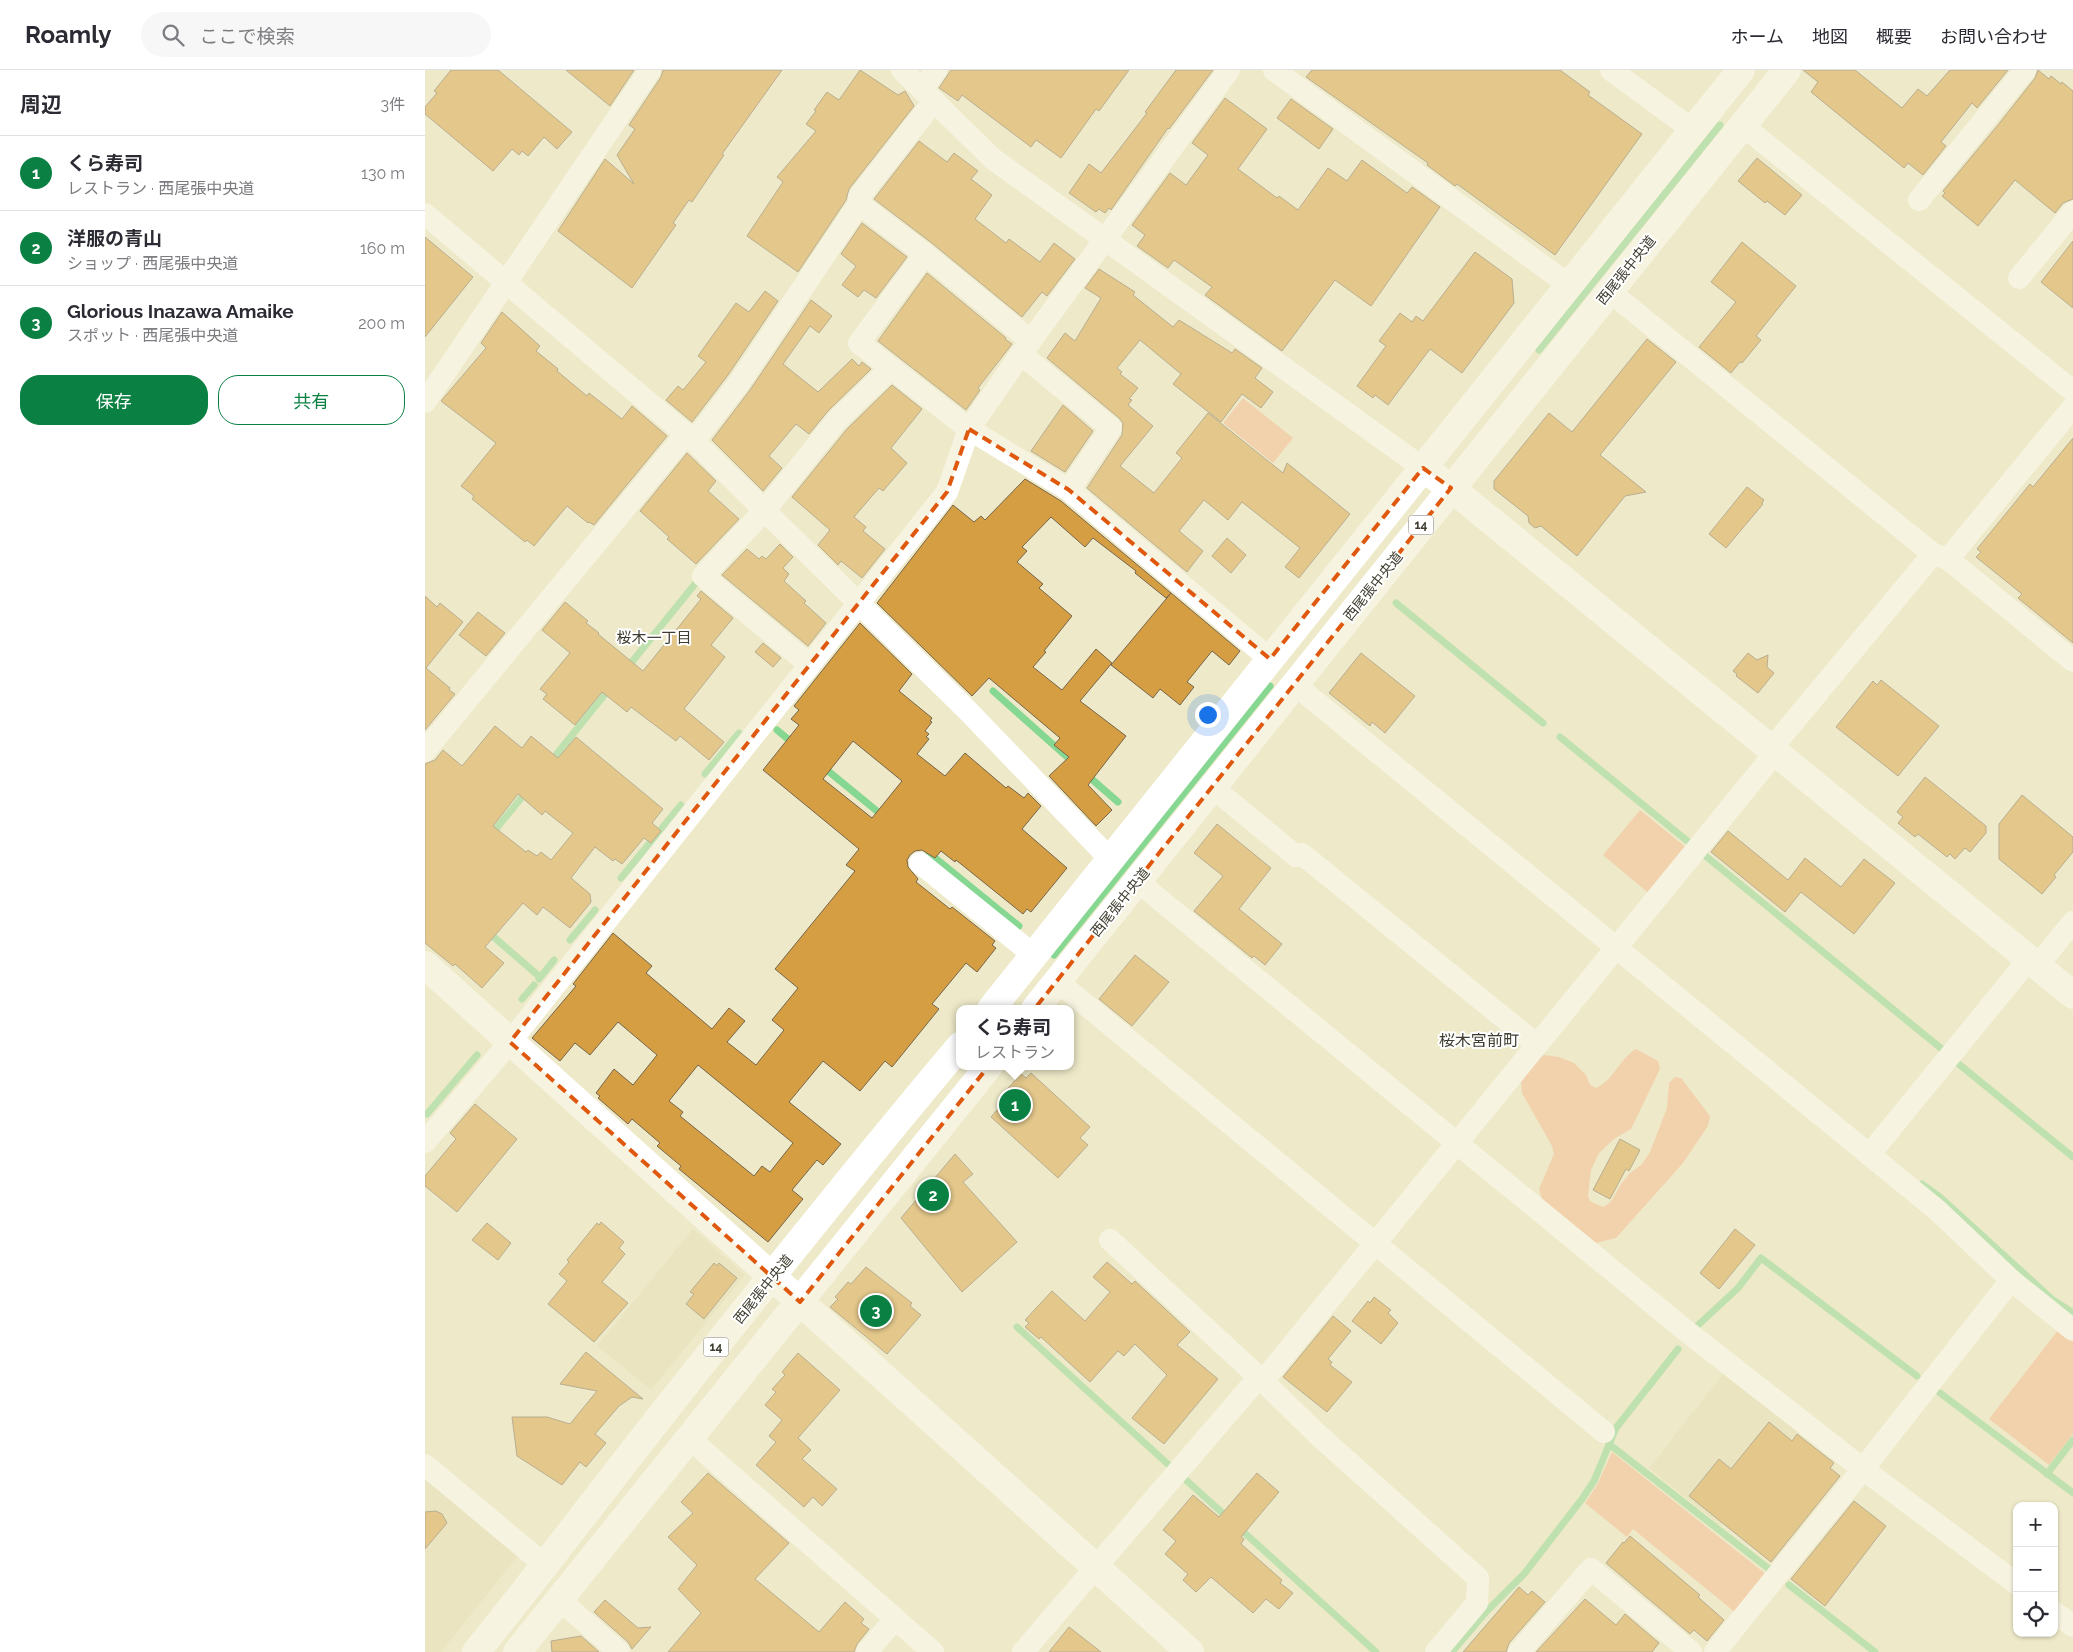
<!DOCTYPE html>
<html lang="ja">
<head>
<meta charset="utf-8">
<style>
  :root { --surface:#fff; --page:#f7f7f7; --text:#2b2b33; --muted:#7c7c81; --line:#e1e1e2; --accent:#0b8043 }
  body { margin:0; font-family:Raleway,"Noto Sans JP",sans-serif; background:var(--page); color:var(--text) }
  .controls { position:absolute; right:15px; bottom:15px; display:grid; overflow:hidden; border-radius:10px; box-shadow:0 1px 4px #0004 }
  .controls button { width:45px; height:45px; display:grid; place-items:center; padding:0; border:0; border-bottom:1px solid var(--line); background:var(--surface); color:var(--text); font:25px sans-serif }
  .you { position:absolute; left:782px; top:644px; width:18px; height:18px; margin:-12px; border:4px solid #fff; border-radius:50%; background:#1a73e8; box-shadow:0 0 0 8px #1a73e833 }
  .badge { display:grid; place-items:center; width:32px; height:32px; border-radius:50%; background:var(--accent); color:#fff; font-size:16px; font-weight:700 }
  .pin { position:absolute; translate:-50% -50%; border:2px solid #fff; box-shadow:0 1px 5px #0006 }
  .popup { position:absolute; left:531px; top:935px; width:118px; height:65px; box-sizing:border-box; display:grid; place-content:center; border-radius:10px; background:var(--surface); filter:drop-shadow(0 1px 4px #0005); font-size:16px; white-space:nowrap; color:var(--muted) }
  .popup b { font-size:19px; color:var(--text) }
  .popup::after { content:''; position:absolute; left:50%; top:100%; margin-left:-10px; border:10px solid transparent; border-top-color:var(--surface) }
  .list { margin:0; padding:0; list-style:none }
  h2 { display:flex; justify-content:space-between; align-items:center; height:65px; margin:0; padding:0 20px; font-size:21px }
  h2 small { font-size:16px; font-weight:400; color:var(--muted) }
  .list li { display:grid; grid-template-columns:32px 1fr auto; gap:15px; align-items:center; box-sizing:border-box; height:75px; padding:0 20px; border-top:1px solid var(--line) }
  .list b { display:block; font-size:19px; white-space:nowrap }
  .list p { margin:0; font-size:16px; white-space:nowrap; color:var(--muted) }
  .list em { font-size:16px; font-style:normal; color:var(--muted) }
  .actions { display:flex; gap:10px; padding:15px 20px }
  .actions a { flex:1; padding:11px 0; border:1px solid var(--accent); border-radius:20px; text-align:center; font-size:18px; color:var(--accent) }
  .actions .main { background:var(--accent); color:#fff }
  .icon { flex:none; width:28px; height:28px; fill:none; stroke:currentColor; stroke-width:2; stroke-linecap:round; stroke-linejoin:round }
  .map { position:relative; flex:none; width:1648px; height:1582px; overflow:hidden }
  header { display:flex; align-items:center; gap:30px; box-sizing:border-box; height:70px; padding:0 25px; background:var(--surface); border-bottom:1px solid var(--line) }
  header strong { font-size:24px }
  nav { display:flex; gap:28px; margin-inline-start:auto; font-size:18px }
  .search { width:350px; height:45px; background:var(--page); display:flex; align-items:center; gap:12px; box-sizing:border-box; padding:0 18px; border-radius:28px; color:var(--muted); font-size:19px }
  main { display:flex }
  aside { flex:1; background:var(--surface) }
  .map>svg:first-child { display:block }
  .built { fill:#e5e0b7 }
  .green { fill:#f5b58c }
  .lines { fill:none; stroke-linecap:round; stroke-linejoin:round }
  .stream { stroke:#86d791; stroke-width:7 }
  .building { fill:#d59e42; stroke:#76654b; fill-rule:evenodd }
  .minor { stroke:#fff; stroke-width:22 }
  .tertiary { stroke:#fff; stroke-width:28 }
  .primary { stroke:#fff; stroke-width:28 }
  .marked { fill:none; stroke:#e0580e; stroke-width:4; stroke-dasharray:10 6; stroke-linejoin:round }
  .labels { text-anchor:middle; stroke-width:4; stroke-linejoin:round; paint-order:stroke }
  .shield { fill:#fff; stroke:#79776e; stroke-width:1 }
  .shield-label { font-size:12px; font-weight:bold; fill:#3f3d30 }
  .street-label { font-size:14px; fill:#3f3d30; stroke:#fff }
  .neighbourhood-label { font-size:15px; fill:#3f3d30; stroke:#fff }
  .quarter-label { font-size:16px; fill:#3f3d30; stroke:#fff }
</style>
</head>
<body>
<header>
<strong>Roamly</strong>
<div class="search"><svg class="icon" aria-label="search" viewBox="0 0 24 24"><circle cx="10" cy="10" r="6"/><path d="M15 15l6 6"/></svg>ここで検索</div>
<nav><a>ホーム</a><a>地図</a><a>概要</a><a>お問い合わせ</a></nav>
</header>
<main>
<aside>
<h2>周辺<small>3件</small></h2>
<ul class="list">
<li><span class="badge">1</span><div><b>くら寿司</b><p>レストラン · 西尾張中央道</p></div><em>130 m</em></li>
<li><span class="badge">2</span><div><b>洋服の青山</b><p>ショップ · 西尾張中央道</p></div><em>160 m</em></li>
<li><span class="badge">3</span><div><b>Glorious Inazawa Amaike</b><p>スポット · 西尾張中央道</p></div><em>200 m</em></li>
</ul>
<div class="actions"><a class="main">保存</a><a>共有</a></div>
</aside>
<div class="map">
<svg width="1648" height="1582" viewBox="0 0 1648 1582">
  <rect width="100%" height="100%" fill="#eeeac9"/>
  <g class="built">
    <polygon points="268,1159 320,1205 226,1320 172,1276"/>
    <polygon points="1298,1304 1373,1361 1296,1456 1224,1398"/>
    <polygon points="0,1401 96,1482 16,1582 0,1582"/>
  </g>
  <g class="green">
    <polygon points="818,328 868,368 848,393 798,353"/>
    <polygon points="1215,740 1263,779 1226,825 1178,785"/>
    <path d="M1211,979L1233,991L1235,999L1206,1059L1189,1069L1174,1083L1166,1100L1163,1126L1165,1131L1178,1137L1183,1134L1187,1130L1196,1114L1204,1104L1217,1094L1225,1082L1242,1038L1244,1013L1250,1007L1256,1008L1285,1046L1283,1056L1258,1093L1191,1168L1171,1173L1117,1129L1114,1119L1129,1084L1127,1076L1097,1023L1096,1011L1111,987L1119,985L1134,987L1149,993L1161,1005L1165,1015L1171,1018C1189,1010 1194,989 1211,979Z"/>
    <polygon points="1634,1259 1648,1271 1648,1364 1624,1395 1564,1349"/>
    <polygon points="1187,1382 1342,1505 1311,1543 1208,1459 1202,1467 1160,1433 1172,1415"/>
  </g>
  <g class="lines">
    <g class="stream">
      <polyline points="1114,280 1295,55"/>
      <polyline points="971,533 1118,653"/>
      <polyline points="202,598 274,509"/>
      <polyline points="568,621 650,694"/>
      <polyline points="352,660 369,674"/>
      <polyline points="1135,667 1266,774"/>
      <polyline points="126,691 185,618"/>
      <polyline points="397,696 458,746"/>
      <polyline points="280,704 314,663"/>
      <polyline points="662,705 693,732"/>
      <polyline points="66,765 102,721"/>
      <polyline points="504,783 594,856"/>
      <polyline points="1277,783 1518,980"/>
      <polyline points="196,808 256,735"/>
      <polyline points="63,862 115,907"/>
      <polyline points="145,870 170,840"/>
      <polyline points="629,885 845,616"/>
      <polyline points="114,909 129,890"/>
      <polyline points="97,929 109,915"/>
      <polyline points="1530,991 1648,1087"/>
      <polyline points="2,1044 52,985"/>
      <polyline points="1497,1114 1515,1127 1628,1230 1648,1243"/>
      <polyline points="592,1257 745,1396"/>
      <polyline points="1271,1257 1313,1218 1336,1188 1492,1306"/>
      <polyline points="1515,1323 1648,1423"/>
      <polyline points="1184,1374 1344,1499"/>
      <polyline points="1622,1404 1648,1370"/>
      <polyline points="761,1410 803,1448"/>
      <polyline points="813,1457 951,1582"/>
      <polyline points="1364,1515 1450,1582"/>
      <polyline points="1027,1582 1061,1542 1099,1504 1157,1429 1169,1411 1191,1358 1253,1279"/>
    </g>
  </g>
  <g class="building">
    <polygon points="26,0 73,0 147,62 132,79 119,67 103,86 97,81 94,85 87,79 68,101 0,44 0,37 12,23 9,21"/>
    <polygon points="141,0 209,0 185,36"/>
    <polygon points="238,0 357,0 297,84 299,85 267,132 264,130 248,153 251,155 207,218 133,161 180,89 209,114 192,85 210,59 204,55 236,7"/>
    <polygon points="435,0 473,25 480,21 489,36 424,119 421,130 373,202 322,166 358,112 352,107 391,61 381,54 391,41 389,40 402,22 414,30"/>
    <polygon points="526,0 704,0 674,41 671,39 636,88 611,70 606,77 537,25 533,31 514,18"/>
    <polygon points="751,0 788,0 744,59 743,58 686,140 684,138 680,143 674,139 671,142 644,123 664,94 676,103 722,43 720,42"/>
    <polygon points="887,0 1135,0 1165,22 1163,25 1217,64 1130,185 1032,114 1030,116 1002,95 1003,93 881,7"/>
    <polygon points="1378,0 1430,0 1477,38 1493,19 1502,26 1525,0 1583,0 1552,38 1547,33 1516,72 1521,76 1498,105 1483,93 1479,98 1386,22 1393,12"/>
    <polygon points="1613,0 1624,9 1626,6 1636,14 1637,12 1648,21 1648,129 1638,133 1630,143 1590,110 1553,156 1517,126 1520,123 1518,121 1573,55 1610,8"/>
    <polygon points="800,28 842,59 813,99 852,128 854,126 873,140 903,98 922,111 937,90 982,123 987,117 1015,137 946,236 910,210 857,281 780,225 787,217 749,190 743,198 712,176 720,165 707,155 745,103 761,115 783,85 767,73"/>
    <polygon points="866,29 908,59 894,79 852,48"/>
    <polygon points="494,71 522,92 529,83 553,101 546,109 567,125 550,149 581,173 584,169 615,192 629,173 650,189 622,226 617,222 597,247 508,174 449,129"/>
    <polygon points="1332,88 1377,125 1360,145 1342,131 1340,133 1313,111"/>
    <polygon points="437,153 482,187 451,228 439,220 433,227 417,215 431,196 416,184"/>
    <polygon points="0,167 48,207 0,267"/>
    <polygon points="1648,171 1648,238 1616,212"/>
    <polygon points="1317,172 1371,216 1331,266 1336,270 1317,293 1315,292 1306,303 1274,277 1311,232 1286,212"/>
    <polygon points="1050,182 1087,209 1089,233 1037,303 1005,279 963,335 950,325 948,328 932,316 961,276 954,271 975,243 987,252 991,246 998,251"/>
    <polygon points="674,199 710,222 708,225 748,257 754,250 807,283 810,279 837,298 830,308 848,322 836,338 817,324 796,352 748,314 756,304 715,270 692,298 697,302 695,304 713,318 704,329 707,330 703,335 728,356 695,396 729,423 757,388 751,383 783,343 858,403 862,393 925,444 874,508 860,497 875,478 817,432 803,450 779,430 754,461 778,481 762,502 662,418 697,365 698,353 694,348 622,288 640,263 650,271 676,228 660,218"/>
    <polygon points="502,203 581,268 580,269 587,274 553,318 555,320 541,340 453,271"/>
    <polygon points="340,221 353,231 303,305 267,352 241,330 253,316 258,320 281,292 273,286 311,233 324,242"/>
    <polygon points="386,230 407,246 394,263 385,256 358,294 393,322 427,289 434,296 437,292 446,299 403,341 384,364 371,354 344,386 357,398 338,421 287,370 325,320"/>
    <polygon points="77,242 115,276 111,281 133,299 132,301 162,326 164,323 197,349 207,336 242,366 169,455 164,452 163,453 142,436 109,476 102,470 100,472 47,429 49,426 36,416 71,373 16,331 61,278 56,273"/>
    <polygon points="1222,269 1251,292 1175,385 1221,422 1200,426 1152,486 1116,456 1110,458 1104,453 1103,446 1069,419 1069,411 1124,343 1147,362"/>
    <polygon points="467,315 497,339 466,378 482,393 458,421 454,418 429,447 441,457 438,461 460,479 437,508 416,491 413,495 393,475 405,460 367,427 422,359"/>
    <polygon points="638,335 668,361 640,402 606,381"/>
    <polygon points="1648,368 1648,573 1593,528 1597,524 1551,487 1556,482 1552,479 1605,414 1608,417"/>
    <polygon points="262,383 291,411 283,421 314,449 271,494 242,469 244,467 215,441"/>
    <polygon points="600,409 636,431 746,523 741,528 710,503 711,501 668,468 660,477 626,447 597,477 602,481 592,492 618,514 614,518 647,546 619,581 621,582 608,597 637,620 671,579 687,593 655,631 701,666 663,715 687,740 671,756 624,706 644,687 629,675 635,668 564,608 547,626 452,533 528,435 549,452 556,446 560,450"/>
    <polygon points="1322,417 1339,430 1337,433 1338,434 1301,478 1284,464"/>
    <polygon points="802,468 821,485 806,503 787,486"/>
    <polygon points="355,474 368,487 358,498 364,504 359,511 381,531 379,533 401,553 383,576 297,505 322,479 334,489 337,486 341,489"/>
    <polygon points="276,521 308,548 286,575 300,587 259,639 299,672 284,690 255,666 251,671 206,637 202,642 177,622 150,655 118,629 122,624 115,619 145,583 117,560 140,532 163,551 161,553 174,563 173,564 218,601 276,529 272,526"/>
    <polygon points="746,523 815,581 804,595 787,581 762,612 769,617 755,635 735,619 728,628 686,595"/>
    <polygon points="0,526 12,537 15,533 38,552 1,598 25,618 24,620 30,624 0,660"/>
    <polygon points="53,542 80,563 61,586 34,565"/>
    <path d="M435,553L487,604L474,621L507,648L505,651L507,652L500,661L504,664L501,667L504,669L492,684L520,706L540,683L581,718L583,716L599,728L603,723L616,736L597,759L642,798L606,842L602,839L598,844L531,790L530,792L516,781L510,788L497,780L490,781L485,785L482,790L483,797L493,809L491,812L525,839L527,837L570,871L567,875L571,878L552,902L541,893L507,934L514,939L467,997L460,991L435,1021L398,991L364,1032L416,1074L398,1095L392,1090L367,1120L378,1129L343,1172L254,1099L256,1096L232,1076L235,1073L207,1049L203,1054L173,1028L175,1026L171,1023L189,999L208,1015L232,985L193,952L165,985L150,973L135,991L107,968L151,916L148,914L188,863L227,896L221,903L287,959L304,938L320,951L302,972L331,995L359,960L347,950L373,918L350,899L430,801L421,795L434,779L338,700L374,655L366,649L374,640L369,636ZM428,671L477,711L447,748L398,709ZM273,995L368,1073L345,1102L337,1096L329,1106L255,1046L258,1042L244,1031Z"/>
    <polygon points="338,573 356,588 348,597 330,582"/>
    <polygon points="936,583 990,626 960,663 947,652 945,656 904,623"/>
    <polygon points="1323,583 1332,590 1343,585 1342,597 1349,603 1333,623 1311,606 1312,604 1308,601"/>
    <polygon points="1456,610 1514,656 1473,706 1411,657 1448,611 1452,615"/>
    <path d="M70,656L97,678L106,666L133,688L151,667L238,739L227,753L236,761L226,773L219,768L197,794L190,789L188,791L170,777L146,808L165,824L166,832L145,858L118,837L112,845L98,833L60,877L79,893L57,918L30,894L28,896L0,873V694L10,690L18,680L37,696ZM93,724L117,745L120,741L148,763L126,790L116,782L112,786L103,780L101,782L68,756Z"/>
    <polygon points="1500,707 1561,756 1561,763 1545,782 1540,778 1530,789 1525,784 1522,787 1493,764 1490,767 1473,753 1478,747 1472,742"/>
    <polygon points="1597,725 1648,767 1648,782 1629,805 1631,807 1617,824 1574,789 1574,754"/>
    <polygon points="792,754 846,798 814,839 857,874 840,895 829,886 827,888 769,841 798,806 769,783"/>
    <polygon points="1303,761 1363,810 1380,788 1416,817 1439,789 1470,813 1429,864 1376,822 1360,842 1286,782"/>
    <polygon points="710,885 744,912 707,956 674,929"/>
    <polygon points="606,1003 665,1057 655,1068 663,1075 633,1108 566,1047 579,1032 574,1028 596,1004 601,1008"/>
    <polygon points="50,1034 92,1069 32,1142 0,1116 0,1106 31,1069 25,1063"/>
    <polygon points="1195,1069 1215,1080 1204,1101 1201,1099 1185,1129 1168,1120"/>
    <polygon points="530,1084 548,1104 538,1112 592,1172 537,1222 476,1148"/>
    <polygon points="176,1152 199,1172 194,1178 200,1184 177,1212 203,1233 169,1272 123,1234 142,1211 134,1204 144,1192 142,1190 172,1153 174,1155"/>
    <polygon points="62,1153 86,1173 73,1190 47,1170"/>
    <polygon points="1310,1159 1330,1175 1294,1219 1275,1203"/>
    <polygon points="682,1192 707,1214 710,1211 765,1262 752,1275 793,1309 739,1374 707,1348 742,1305 710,1274 699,1286 693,1281 665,1312 616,1267 614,1269 600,1257 604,1253 600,1250 627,1221 660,1251 685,1222 668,1207"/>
    <polygon points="289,1193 292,1196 294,1193 312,1208 279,1249 261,1234 269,1224 265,1222"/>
    <polygon points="441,1197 487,1233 485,1236 496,1245 462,1284 405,1237 413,1229 410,1227 423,1212 426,1214"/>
    <polygon points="949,1227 966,1240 963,1243 973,1253 956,1274 927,1251 943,1231 945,1233"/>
    <polygon points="908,1246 926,1261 903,1289 907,1292 905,1295 927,1312 902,1342 858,1307"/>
    <polygon points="161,1282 218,1329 207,1327 194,1336 170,1364 181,1373 161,1397 155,1392 137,1415 92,1386 87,1347 122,1347 145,1354 172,1321 135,1314"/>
    <polygon points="373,1283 415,1320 373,1368 386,1380 377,1389 412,1419 397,1436 388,1427 379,1437 331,1395 351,1372 344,1366 357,1350 340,1335 351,1322 347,1319 360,1305 357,1302"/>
    <polygon points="1344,1352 1367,1371 1372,1364 1409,1393 1405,1398 1415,1406 1346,1492 1264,1426 1294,1389 1306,1399"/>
    <polygon points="283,1403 364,1473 330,1509 394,1562 420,1532 439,1549 436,1553 444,1559 432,1574 429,1582 243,1582 276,1543 253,1519 272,1495 243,1467 268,1443 256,1432"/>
    <polygon points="832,1403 854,1422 816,1467 819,1469 816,1474 857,1510 855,1513 868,1523 854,1539 841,1529 828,1543 786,1507 771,1522 758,1510 763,1504 740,1484 751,1471 738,1460 768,1425 794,1447"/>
    <polygon points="1429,1431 1461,1456 1400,1536 1366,1509"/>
    <polygon points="11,1441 17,1444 22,1453 0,1479 0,1442"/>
    <polygon points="1205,1466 1275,1525 1273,1527 1299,1550 1282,1571 1269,1560 1265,1564 1181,1493 1198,1472 1199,1473"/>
    <polygon points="1094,1517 1103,1525 1107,1521 1120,1532 1084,1573 1081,1582 1038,1582"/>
    <polygon points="1160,1529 1191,1555 1200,1544 1234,1573 1227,1582 1111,1582"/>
    <polygon points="180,1530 213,1558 226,1557 207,1579 203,1572 169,1542"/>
    <polygon points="644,1557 676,1582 624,1582"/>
    <polygon points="156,1566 174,1582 127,1582 126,1571"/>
  </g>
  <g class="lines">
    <g class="minor">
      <polyline points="477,0 568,89 998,398"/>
      <polyline points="849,0 1144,215"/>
      <polyline points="1186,0 1268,60"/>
      <polyline points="497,19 511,0"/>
      <polyline points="1317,55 1648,321"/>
      <polyline points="1494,130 1600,0"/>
      <polyline points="434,134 500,184 606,271"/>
      <polyline points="0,144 269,371 545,643 686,790"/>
      <polyline points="500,184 434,273 544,359 644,420 845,589"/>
      <polyline points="1594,208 1648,142"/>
      <polyline points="1184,221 1508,484"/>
      <polyline points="596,284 686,358 644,420"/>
      <polyline points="0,332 225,0"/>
      <polyline points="269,371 314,313 434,134 434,127 509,31"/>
      <polyline points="1523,489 1648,591"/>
      <polyline points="385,595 278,506 340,440 412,350 466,298"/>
      <polyline points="869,614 1512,1140 1586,1210 1648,1260"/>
      <polyline points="1346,679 1508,484 1523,489 1648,337"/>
      <polyline points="0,681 261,364"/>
      <polyline points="787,717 871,786 877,784 1112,975"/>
      <polyline points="495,793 610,886"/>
      <polyline points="712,811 1260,1260 1438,1399 1592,1514"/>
      <polyline points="1612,896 1648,852"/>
      <polyline points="632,911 1179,1362"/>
      <polyline points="0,1072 85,972 522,422 544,359 596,284 804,0"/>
      <polyline points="1444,1085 1604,889"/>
      <polyline points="685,1170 838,1311 891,1363 1053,1508 1052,1533 1011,1582"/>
      <polyline points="838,1311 1350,683"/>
      <polyline points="265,1369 508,1582"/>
      <polyline points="0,1395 121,1496"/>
      <polyline points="135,1530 194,1582"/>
      <polyline points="1629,1542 1648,1556"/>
      <polyline points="442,1582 470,1549"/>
      <polyline points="598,1582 834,1307"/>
      <polyline points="1094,1582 1166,1499 1266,1582"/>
      <polyline points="1290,1582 1438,1399 1586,1210"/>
    </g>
    <g class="tertiary">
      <polyline points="998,398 1026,418 1648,925"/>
      <polyline points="0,895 765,1582"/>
    </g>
    <g class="primary">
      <polyline points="566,939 1316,0"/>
      <polyline points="610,939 1362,0"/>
      <path d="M51,1582C115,1503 176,1422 238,1343C336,1219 434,1096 535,976"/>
      <polyline points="92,1582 564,996"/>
    </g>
  </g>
  <path d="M0 0H1648V1582H0ZM544,359L644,420L845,589L998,398L1026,418L375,1232L85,972L522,422Z" fill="#eeeac9" fill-opacity=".55" fill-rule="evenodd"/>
  <path class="marked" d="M544,359L644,420L845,589L998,398L1026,418L375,1232L85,972L522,422Z"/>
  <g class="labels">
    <g class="shield">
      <rect x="983.5" y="445.5" width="25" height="19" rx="4"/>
      <rect x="278.5" y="1267.5" width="25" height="19" rx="4"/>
    </g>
    <g class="shield-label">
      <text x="996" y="459">14</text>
      <text x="291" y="1281">14</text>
    </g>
    <g class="street-label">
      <text transform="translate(1201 200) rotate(-51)" y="5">西尾張中央道</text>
      <text transform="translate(948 516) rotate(-51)" y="5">西尾張中央道</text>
      <text transform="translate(695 832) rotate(-51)" y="5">西尾張中央道</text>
      <text transform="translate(338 1219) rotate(-51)" y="5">西尾張中央道</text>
    </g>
    <g class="neighbourhood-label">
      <text x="229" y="573">桜木一丁目</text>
    </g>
    <g class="quarter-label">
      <text x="1054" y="976">桜木宮前町</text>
    </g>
  </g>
</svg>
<div class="controls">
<button>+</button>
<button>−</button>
<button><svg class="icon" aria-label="locate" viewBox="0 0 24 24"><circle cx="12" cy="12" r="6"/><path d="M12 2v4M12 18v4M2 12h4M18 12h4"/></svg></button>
</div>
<div class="you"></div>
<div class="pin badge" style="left:590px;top:1035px">1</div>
<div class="popup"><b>くら寿司</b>レストラン</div>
<div class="pin badge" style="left:508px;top:1125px">2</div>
<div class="pin badge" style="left:451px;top:1241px">3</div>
</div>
</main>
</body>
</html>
